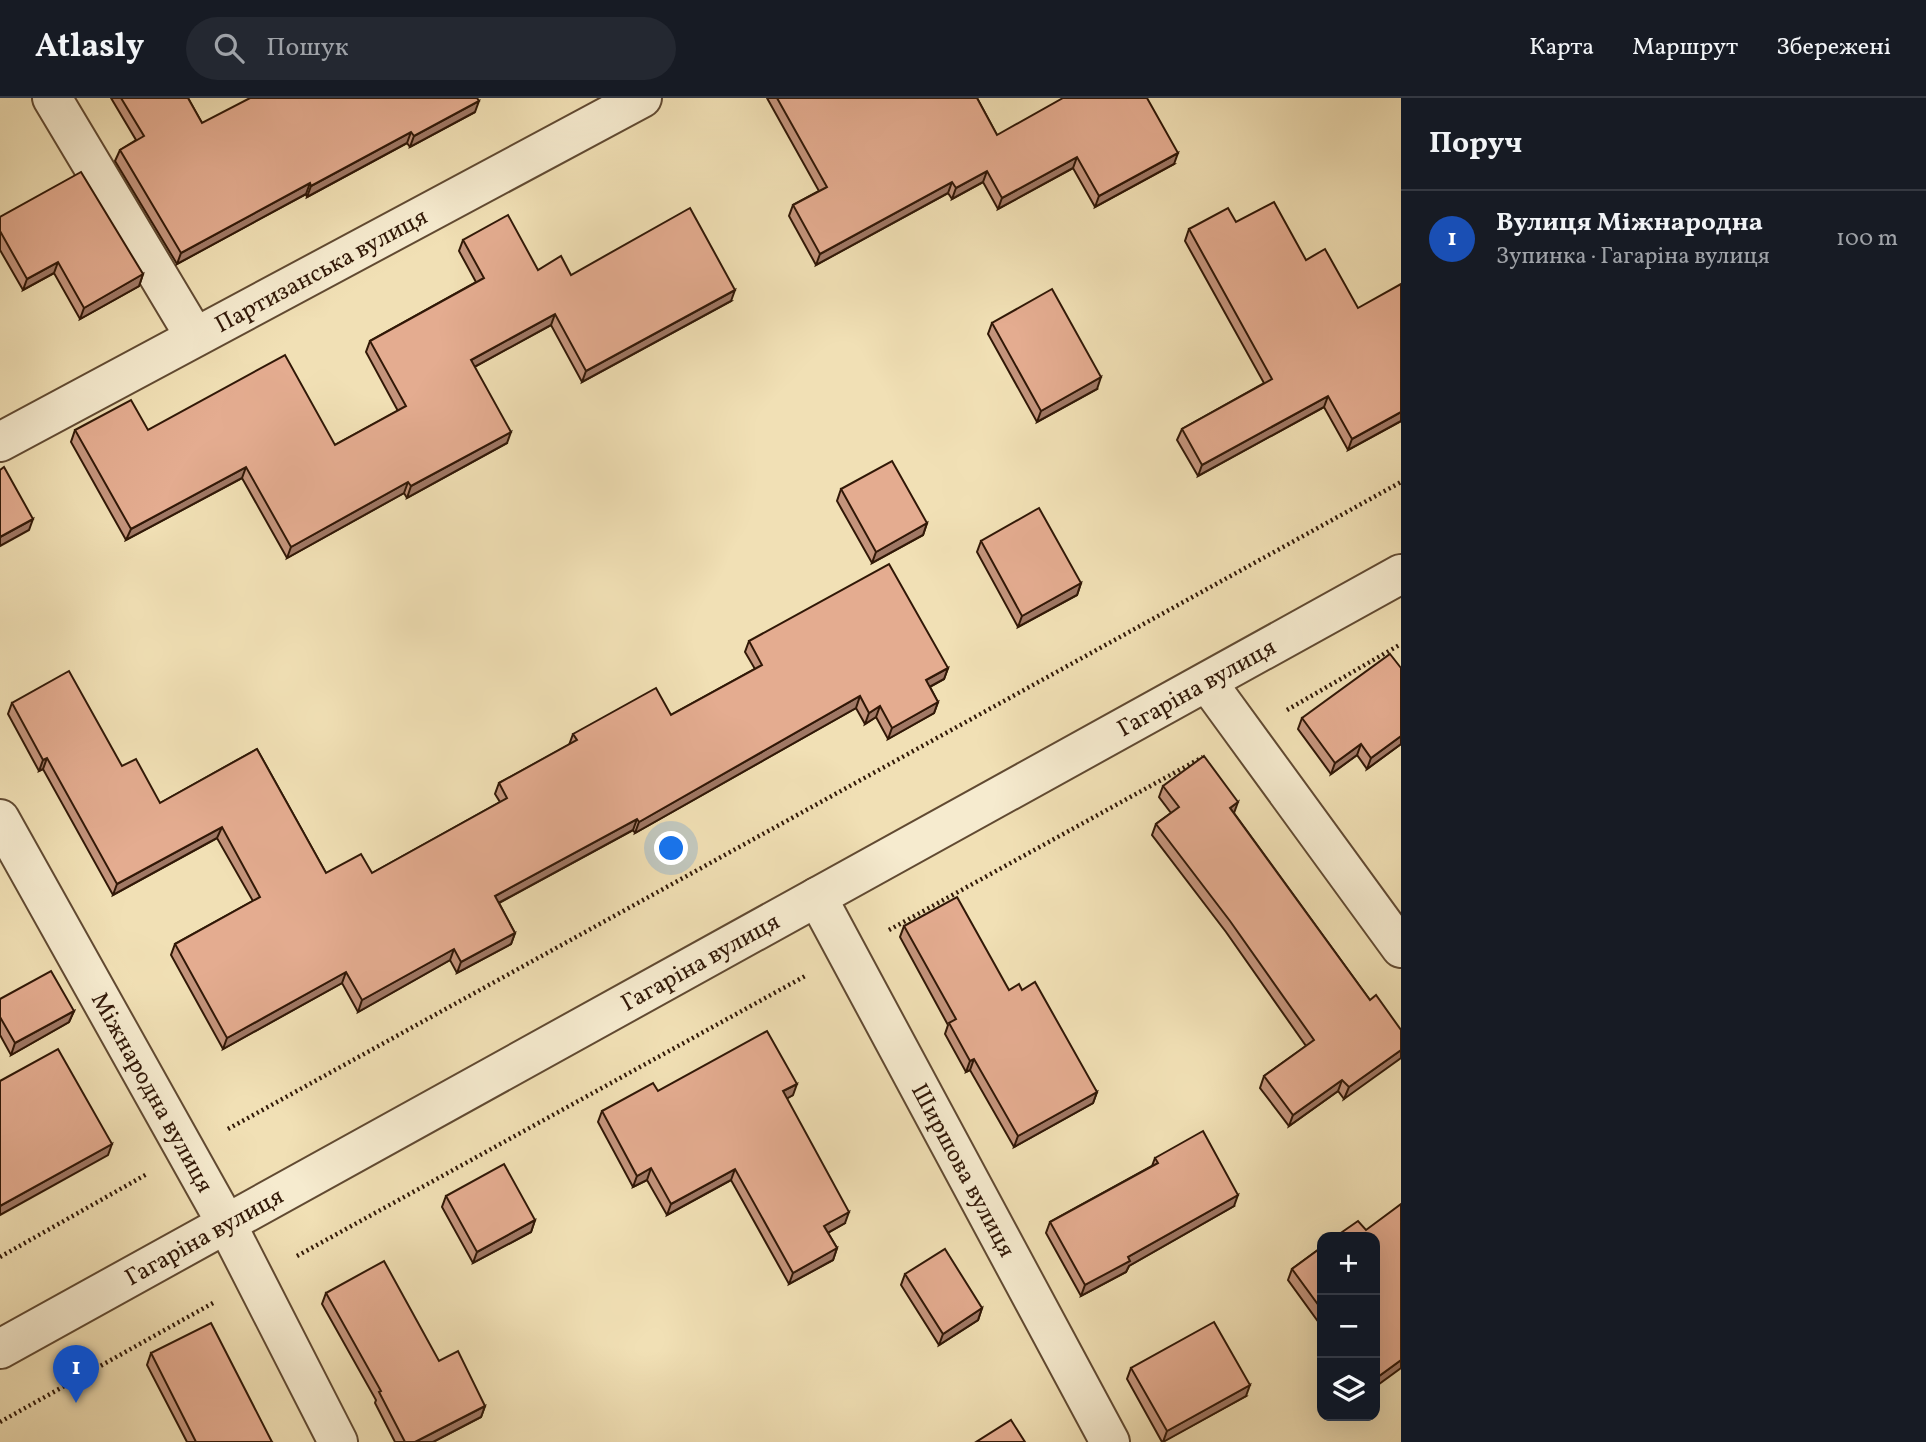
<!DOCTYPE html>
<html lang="uk">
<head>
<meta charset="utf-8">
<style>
  :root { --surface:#171b24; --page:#242831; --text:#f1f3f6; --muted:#9ea1a6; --line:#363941; --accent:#ea580c }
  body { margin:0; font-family:Vollkorn,serif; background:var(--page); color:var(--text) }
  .controls { position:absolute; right:21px; bottom:21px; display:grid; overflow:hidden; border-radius:14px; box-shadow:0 7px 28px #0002 }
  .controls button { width:63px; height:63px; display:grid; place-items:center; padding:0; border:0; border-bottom:2px solid var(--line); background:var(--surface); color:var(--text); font:35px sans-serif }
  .you { position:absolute; left:672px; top:751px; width:24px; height:24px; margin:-18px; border:5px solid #fff; border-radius:50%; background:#1a73e8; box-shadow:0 0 0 10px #1a73e833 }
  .badge { display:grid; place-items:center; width:46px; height:46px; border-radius:50%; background:var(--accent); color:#fff; font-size:23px; font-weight:700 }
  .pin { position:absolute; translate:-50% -58px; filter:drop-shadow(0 2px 4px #0008) }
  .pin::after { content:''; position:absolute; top:37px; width:24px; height:21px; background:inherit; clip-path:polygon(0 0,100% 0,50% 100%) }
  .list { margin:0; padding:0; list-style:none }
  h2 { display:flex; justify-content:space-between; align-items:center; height:91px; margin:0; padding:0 28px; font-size:30px }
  h2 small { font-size:23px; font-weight:400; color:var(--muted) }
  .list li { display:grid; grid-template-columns:46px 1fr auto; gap:21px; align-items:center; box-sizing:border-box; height:98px; padding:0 28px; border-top:2px solid var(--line) }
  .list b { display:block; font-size:26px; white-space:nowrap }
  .list p { margin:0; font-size:23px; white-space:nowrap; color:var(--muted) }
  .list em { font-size:23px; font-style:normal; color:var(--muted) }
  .icon { flex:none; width:38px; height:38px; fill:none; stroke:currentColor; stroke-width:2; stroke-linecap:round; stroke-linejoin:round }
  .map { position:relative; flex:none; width:1401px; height:1344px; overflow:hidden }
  header { display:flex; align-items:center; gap:42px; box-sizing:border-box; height:98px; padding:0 35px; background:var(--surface); border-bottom:2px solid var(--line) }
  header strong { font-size:33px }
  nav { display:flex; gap:38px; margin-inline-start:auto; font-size:24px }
  .search { width:490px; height:63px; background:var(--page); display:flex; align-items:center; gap:18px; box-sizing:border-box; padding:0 24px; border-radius:38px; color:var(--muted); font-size:26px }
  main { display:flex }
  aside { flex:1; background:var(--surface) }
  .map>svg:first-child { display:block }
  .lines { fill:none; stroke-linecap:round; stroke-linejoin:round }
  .minor-casing { stroke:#614a32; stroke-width:42 }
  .tertiary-casing { stroke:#614a32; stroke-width:42 }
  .path { stroke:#311807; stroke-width:4.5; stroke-dasharray:2 3.5; stroke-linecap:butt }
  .minor { stroke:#f6ebcf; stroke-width:38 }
  .tertiary { stroke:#f6ebcf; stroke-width:38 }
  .wall { fill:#c4947c; stroke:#311807; stroke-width:2 }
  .shaded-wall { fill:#a07865; stroke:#311807; stroke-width:2 }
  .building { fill:#e4ac90; stroke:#311807; stroke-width:2 }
  .labels { text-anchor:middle; stroke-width:5; stroke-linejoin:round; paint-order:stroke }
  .street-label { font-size:24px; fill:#311807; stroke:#f6ebcf }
</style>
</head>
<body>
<header>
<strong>Atlasly</strong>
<div class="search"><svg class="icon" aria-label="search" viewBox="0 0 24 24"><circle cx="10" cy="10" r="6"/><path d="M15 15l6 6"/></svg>Пошук</div>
<nav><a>Карта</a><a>Маршрут</a><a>Збережені</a></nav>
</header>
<main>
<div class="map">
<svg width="1401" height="1344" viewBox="0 0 1401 1344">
  <rect width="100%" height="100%" fill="#f1e0b5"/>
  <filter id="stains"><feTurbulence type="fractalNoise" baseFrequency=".00286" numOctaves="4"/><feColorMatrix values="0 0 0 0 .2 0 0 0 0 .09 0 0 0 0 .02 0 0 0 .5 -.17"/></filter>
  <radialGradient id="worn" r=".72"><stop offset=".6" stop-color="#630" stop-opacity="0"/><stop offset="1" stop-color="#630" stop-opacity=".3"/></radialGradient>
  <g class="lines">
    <defs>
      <g id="minor">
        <polyline points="52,0 195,239"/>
        <path id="s1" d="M0,344L642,0"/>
        <polyline points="1207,584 1401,850"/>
        <path id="s2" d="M0,721L226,1125L338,1344"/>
        <path id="s3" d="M817,799L1110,1344"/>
      </g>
      <g id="tertiary">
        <path id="s4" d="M0,1251L1401,476"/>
      </g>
    </defs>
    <use href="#minor" class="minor-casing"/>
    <use href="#tertiary" class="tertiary-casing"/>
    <g class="path">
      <polyline points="1287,612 1401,546"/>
      <polyline points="889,832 1203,659"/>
      <polyline points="228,1031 1401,384"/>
      <polyline points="297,1158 807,877"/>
      <polyline points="0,1159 147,1076"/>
      <polyline points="0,1324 213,1205"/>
    </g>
    <use href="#minor" class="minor"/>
    <use href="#tertiary" class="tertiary"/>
  </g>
  <g class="wall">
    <polygon points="111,0 188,0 202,25 475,14 410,49 407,45 307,99 306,96 177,166 115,63 120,52 136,42"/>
    <polygon points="767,0 977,0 997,37 1174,66 1095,109 1073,70 998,111 983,84 952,101 948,95 816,167 789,118 793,107 819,93"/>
    <polygon points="0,119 143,176 139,188 80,221 54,175 23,192 0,152"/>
    <polygon points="1236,124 1306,162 1401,323 1348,352 1324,309 1198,378 1177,342 1182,331 1264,285 1185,143 1189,131"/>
    <polygon points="463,142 538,172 731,203 582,284 551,227 474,269 507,345 407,400 404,395 287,460 242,380 126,442 71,344 75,332 148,332 335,347 398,313 366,254 370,243 476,184 459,153"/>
    <polygon points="992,225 1097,291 1037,324 988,236"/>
    <polygon points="841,391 927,425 923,437 872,465 837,403"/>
    <polygon points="981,443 1081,485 1077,497 1018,529 977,454"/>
    <polygon points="749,543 948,570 944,581 930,589 938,604 934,615 888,641 876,619 865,626 856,610 635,735 633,732 499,805 515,835 511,846 457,875 450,862 358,914 342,885 223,951 171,857 175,846 253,803 217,740 113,797 43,671 39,673 8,616 12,605 122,668 160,705 257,651 326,775 372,775 500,704 495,696 499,685 569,647 573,636 671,617 755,571 745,554"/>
    <polygon points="1302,620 1401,646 1367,671 1357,657 1331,676 1298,631"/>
    <polygon points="1163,688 1234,715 1370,902 1401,932 1344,1001 1338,993 1289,1028 1260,990 1264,978 1306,948 1226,834 1152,737 1156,726 1171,715 1159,699"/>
    <polygon points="904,828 1009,892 1022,892 1097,994 1093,1005 1014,1049 970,972 966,974 945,936 948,927 900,839"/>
    <polygon points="0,901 74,913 69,924 11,957 0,937"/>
    <polygon points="658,993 793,997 786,1000 845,1125 828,1135 837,1150 833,1162 789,1186 731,1082 667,1117 647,1082 633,1089 598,1024 602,1013"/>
    <polygon points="1155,1060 1234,1108 1129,1168 1126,1174 1081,1198 1046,1135 1050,1124 1152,1068"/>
    <polygon points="446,1098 535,1122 531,1134 473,1165 442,1109"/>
    <polygon points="1322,1149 1322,1229 1288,1182 1292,1171"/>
    <polygon points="905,1176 982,1210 978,1222 939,1247 901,1187"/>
    <polygon points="326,1195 439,1263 485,1308 481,1319 433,1344 395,1344 375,1305 376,1302 322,1206"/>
    <polygon points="151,1255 272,1344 187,1344 147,1267"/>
    <polygon points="1131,1270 1246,1298 1162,1344 1127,1281"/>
  </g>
  <g class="shaded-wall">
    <polygon points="479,3 475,14 410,49 414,38"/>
    <polygon points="411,34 407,45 307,99 311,88"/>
    <polygon points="1178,55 1174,66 1095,109 1099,98"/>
    <polygon points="1077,59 1073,70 998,111 1002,100"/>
    <polygon points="987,73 983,84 952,101 956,90"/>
    <polygon points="952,84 948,95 816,167 820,156"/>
    <polygon points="310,85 306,96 177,166 181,155"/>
    <polygon points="58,164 54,175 23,192 27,181"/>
    <polygon points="143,176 139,188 80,221 84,210"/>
    <polygon points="735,192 731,203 582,284 586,273"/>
    <polygon points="555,216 551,227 467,273 471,262"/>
    <polygon points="1101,279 1097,291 1037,324 1041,313"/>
    <polygon points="1328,298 1324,309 1198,378 1202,367"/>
    <polygon points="1401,314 1401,323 1348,352 1352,341"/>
    <polygon points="511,334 507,345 407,400 411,388"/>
    <polygon points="246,369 242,380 126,442 131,431"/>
    <polygon points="408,384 404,395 287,460 291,449"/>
    <polygon points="33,421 29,432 0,448 0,439"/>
    <polygon points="927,425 923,437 872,465 876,454"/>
    <polygon points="1081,485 1077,497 1018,529 1022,518"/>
    <polygon points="948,570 944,581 922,593 926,582"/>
    <polygon points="860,598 856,610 635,735 639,724"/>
    <polygon points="938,604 934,615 888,641 892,630"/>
    <polygon points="880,608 876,619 865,626 869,615"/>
    <polygon points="1401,638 1401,646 1367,671 1371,660"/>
    <polygon points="1361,646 1357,657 1331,676 1335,665"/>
    <polygon points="47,660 43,671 39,673 43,662"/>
    <polygon points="1238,704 1234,715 1230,710"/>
    <polygon points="637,721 633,732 491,809 495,798"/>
    <polygon points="222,729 217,740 113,797 117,786"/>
    <polygon points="515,835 511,846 457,875 461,864"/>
    <polygon points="454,851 450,862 358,914 362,902"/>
    <polygon points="346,874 342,885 223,951 227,940"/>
    <polygon points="74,913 69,924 11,957 15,945"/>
    <polygon points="1401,952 1401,960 1344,1001 1349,989"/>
    <polygon points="974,961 970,972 966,974 970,963"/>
    <polygon points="1342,982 1338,993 1289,1028 1293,1017"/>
    <polygon points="797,986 793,997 779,1005 783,993"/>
    <polygon points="1097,994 1093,1005 1014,1049 1018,1038"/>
    <polygon points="112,1046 108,1057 0,1117 0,1108"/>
    <polygon points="651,1070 647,1082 633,1089 637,1078"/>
    <polygon points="735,1071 731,1082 667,1117 671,1106"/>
    <polygon points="1238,1097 1234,1108 1129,1168 1126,1174 1081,1198 1085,1187 1128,1159"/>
    <polygon points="849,1114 845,1125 820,1139 824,1128"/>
    <polygon points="535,1122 531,1134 473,1165 477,1154"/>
    <polygon points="837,1150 833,1162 789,1186 793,1175"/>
    <polygon points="982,1210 978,1222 939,1247 943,1236"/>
    <polygon points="1401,1262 1401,1270 1375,1289 1375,1281"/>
    <polygon points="1250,1287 1246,1298 1163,1344 1167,1333"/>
    <polygon points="485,1308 481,1319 433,1344 415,1344"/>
  </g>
  <g class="building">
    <polygon points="121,0 188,0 202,25 250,0 477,0 479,3 414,38 411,34 311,88 310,85 181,155 120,52 144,38"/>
    <polygon points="777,0 977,0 997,37 1063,0 1147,0 1178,55 1099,98 1077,59 1002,100 987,73 956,90 952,84 820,156 793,107 827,89"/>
    <polygon points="81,74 143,176 84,210 58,164 27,181 0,133 0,119"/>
    <polygon points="1274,104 1306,162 1325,151 1358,210 1401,186 1401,314 1352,341 1328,298 1202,367 1182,331 1272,281 1189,131 1228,110 1236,124"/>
    <polygon points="690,110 735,192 586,273 555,216 471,262 511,334 411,388 408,384 291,449 246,369 131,431 75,332 131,302 148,332 285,257 335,347 406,308 370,243 484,180 463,142 508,117 538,172 561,158 571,177"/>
    <polygon points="1052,191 1101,279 1041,313 992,225"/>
    <polygon points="892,363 927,425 876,454 841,391"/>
    <polygon points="4,369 33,421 0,439 0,372"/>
    <polygon points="1039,410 1081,485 1022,518 981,443"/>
    <polygon points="889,466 948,570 926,582 938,604 892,630 880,608 869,615 860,598 639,724 637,721 495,798 515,835 461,864 454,851 362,902 346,874 227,940 175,846 260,799 222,729 117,786 47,660 43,662 12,605 69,573 122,668 136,661 160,705 257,651 326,775 361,756 372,775 507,700 499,685 577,642 573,636 656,590 671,617 762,567 749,543"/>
    <polygon points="1390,556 1401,570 1401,638 1371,660 1361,646 1335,665 1302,620"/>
    <polygon points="1204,658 1238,704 1230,710 1370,902 1376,897 1401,932 1401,952 1349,989 1342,982 1293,1017 1264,978 1314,942 1230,823 1156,726 1179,709 1163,688"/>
    <polygon points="957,799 1009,892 1019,886 1022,892 1035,884 1097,994 1018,1038 974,961 970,963 949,925 956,921 904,828"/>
    <polygon points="51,873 74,913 15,945 0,919 0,901"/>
    <polygon points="767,933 797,986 783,993 849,1114 824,1128 837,1150 793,1175 735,1071 671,1106 651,1070 637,1078 602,1013 653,985 658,993"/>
    <polygon points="58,951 112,1046 0,1108 0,983"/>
    <polygon points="1203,1033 1238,1097 1128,1159 1130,1163 1085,1187 1050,1124 1158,1065 1155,1060"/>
    <polygon points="504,1066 535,1122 477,1154 446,1098"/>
    <polygon points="1401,1106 1401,1262 1375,1281 1375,1139 1335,1139 1358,1123 1366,1132"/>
    <polygon points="1322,1149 1322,1212 1292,1171"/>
    <polygon points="945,1151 982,1210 943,1236 905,1176"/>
    <polygon points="384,1163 439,1263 458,1253 485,1308 415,1344 405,1344 379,1294 381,1293 326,1195"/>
    <polygon points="1214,1224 1250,1287 1167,1333 1131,1270"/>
    <polygon points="211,1225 272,1344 196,1344 151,1255"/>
    <polygon points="1011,1322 1025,1344 976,1344"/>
  </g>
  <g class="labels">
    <g class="street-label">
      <text dy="8" stroke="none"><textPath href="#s1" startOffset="364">Партизанська вулиця</textPath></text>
      <text dy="8" stroke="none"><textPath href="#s4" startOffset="1367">Гагаріна вулиця</textPath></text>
      <text dy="8" stroke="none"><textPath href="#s4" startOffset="800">Гагаріна вулиця</textPath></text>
      <text dy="8" stroke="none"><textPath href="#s2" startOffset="313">Міжнародна вулиця</textPath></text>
      <text dy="8" stroke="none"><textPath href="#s3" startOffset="310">Ширшова вулиця</textPath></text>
      <text dy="8" stroke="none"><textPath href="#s4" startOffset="233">Гагаріна вулиця</textPath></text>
    </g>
  </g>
  <rect width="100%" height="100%" filter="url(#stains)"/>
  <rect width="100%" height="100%" fill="url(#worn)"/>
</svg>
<div class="controls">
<button>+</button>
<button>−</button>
<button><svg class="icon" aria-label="layers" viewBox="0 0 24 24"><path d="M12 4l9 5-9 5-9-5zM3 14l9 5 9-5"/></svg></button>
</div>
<div class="you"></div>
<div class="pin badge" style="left:76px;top:1305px;background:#1a4fb4">1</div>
</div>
<aside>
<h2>Поруч<small></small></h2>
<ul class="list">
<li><span class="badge" style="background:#1a4fb4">1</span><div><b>Вулиця Міжнародна</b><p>Зупинка · Гагаріна вулиця</p></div><em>100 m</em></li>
</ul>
</aside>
</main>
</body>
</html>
